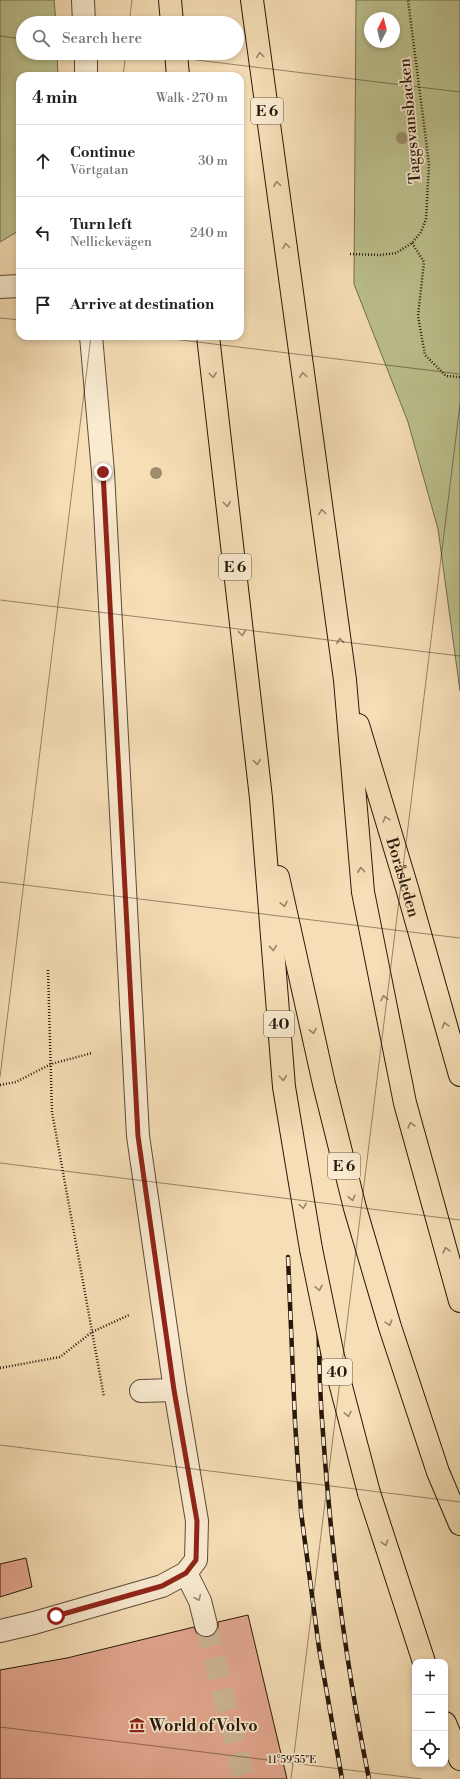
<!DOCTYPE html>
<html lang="en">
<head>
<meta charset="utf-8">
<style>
  :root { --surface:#fff; --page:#f6f6f6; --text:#202124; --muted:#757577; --line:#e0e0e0 }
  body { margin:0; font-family:"Libre Bodoni",serif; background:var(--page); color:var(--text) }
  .controls { position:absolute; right:12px; bottom:12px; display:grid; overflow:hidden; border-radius:8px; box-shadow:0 2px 6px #0003 }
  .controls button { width:36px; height:36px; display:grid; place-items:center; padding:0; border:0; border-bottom:1px solid var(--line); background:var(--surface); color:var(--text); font:20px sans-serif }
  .compass { position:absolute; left:364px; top:12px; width:36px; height:36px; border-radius:50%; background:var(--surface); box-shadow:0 2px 6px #0003; rotate:7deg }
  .stop { position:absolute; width:12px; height:12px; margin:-9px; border:3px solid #8f2418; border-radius:50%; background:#fff }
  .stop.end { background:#8f2418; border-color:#fff; box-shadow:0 1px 4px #0008 }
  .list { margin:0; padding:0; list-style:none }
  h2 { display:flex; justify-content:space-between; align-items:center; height:52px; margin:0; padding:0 16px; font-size:17px }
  h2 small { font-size:13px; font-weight:400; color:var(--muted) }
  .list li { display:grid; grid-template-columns:26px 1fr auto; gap:12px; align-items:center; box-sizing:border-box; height:72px; padding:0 16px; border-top:1px solid var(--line) }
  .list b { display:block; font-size:15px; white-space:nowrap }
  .list p { margin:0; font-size:13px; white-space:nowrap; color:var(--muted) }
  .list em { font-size:13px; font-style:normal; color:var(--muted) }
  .icon { flex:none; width:22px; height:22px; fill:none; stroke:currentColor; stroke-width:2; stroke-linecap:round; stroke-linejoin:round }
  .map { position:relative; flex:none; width:460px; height:1779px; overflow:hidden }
  .search { position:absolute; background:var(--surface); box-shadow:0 2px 6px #0003; left:16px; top:16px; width:228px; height:44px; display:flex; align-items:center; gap:10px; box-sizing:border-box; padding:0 14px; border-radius:22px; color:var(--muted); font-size:15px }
  .panel { position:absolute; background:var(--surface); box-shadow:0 2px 6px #0003; left:16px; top:72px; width:228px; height:268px; border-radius:12px }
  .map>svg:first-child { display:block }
  .green { fill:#bcc18e; stroke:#726c4c; fill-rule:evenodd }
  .building { fill:#e3a78f; stroke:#29180b }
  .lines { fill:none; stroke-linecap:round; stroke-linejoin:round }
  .minor-tunnel { stroke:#cdb694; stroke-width:22; stroke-dasharray:22 11; stroke-linecap:butt }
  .minor-casing { stroke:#5c4a36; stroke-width:24 }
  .highway-casing { stroke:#29180b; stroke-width:24 }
  .path { stroke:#29180b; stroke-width:2.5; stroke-dasharray:1 2; stroke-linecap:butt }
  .minor { stroke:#f9ead0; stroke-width:22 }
  .highway { stroke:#f6deb6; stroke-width:22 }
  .rail-casing { stroke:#29180b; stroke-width:4.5 }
  .rail { stroke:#f9ead0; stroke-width:3; stroke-dasharray:9; stroke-linecap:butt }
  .highway-bridge-casing { stroke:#29180b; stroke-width:24; stroke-linecap:butt }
  .highway-bridge { stroke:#f6deb6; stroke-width:22 }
  .tree { fill:#9d8d6d }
  .oneway { stroke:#9a8569 }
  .oneway2 { stroke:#9b8c77 }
  .route { stroke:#8f2418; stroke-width:5 }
  .ticks { fill:none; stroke:#29180b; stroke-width:1; stroke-opacity:0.45 }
  .labels { text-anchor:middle; stroke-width:3.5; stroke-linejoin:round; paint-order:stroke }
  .shield { fill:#f9ead0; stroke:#675746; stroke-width:1 }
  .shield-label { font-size:15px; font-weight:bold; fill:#29180b }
  .street-label { font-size:16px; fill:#29180b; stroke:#f9ead0 }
  .poi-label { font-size:16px; font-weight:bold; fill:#29180b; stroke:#f9ead0; text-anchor:start }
  .ticks-label { font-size:10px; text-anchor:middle; fill:#29180b; stroke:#f9ead0; stroke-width:3.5; stroke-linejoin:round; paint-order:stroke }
</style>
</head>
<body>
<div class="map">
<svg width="460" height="1779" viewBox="0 0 460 1779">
  <rect width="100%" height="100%" fill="#f6deb6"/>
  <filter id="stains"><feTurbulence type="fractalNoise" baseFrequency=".005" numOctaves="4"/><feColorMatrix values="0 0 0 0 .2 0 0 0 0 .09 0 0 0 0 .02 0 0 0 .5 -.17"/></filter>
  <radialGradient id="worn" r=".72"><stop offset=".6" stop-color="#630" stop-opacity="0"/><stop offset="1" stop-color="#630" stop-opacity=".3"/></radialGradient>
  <g class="green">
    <polygon points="0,0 54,0 56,23 23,23 23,53 57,53 58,76 20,76 20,230 0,242"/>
    <path d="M356,0H460V691L438,529L408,422L354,284ZM370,18H394V42H370Z"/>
  </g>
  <g class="building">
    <polygon points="26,1558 32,1587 0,1597 0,1564"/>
    <polygon points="248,1615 287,1779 0,1779 0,1670 67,1658 194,1627 197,1634 203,1637 209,1637 215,1634 218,1628 218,1622"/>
  </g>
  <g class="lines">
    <polyline class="minor-tunnel" points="206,1625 244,1779"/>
    <defs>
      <g id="minor">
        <polyline points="83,0 84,23"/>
        <polyline points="86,53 86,76"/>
        <polyline points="0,287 20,286"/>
        <polyline points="141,1391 175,1390"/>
        <polyline points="186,1573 200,1601 206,1625"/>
        <polyline points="0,1631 34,1623 162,1586 186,1573 196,1560 197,1521 175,1390 138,1136 103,472 91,336"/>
      </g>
      <g id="highway">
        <polyline points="170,0 172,23"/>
        <polyline points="252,0 345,680 363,892 405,1103 460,1301"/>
        <polyline points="176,53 178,76"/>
        <polyline points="208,336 261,798 284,1087 311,1249"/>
        <path id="s1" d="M358,725L407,888L460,1075"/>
        <polyline points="278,877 324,1084 355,1208 390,1327 438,1472 460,1524"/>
        <polyline points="369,1493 424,1662"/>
        <polyline points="445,1723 460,1759"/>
      </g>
    </defs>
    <use href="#minor" class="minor-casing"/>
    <use href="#highway" class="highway-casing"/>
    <g class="path">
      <polyline points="412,243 424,262 418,316 425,355 446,376 460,377"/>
      <polyline points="350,254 380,255 396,253 412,243 421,232 426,219 429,164 408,0"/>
      <polyline points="48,970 52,1112 104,1397"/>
      <polyline points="0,1085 16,1082 51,1064 92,1053"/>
      <polyline points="0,1368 60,1357 92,1332 129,1315"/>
    </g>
    <use href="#minor" class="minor"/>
    <use href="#highway" class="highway"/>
    <defs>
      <g id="rail">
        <polyline points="288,1257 295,1422 301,1512 319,1648 342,1779"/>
        <path d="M317,1257C319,1311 318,1366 322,1420C330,1540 345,1661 369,1779"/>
      </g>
    </defs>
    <use href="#rail" class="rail-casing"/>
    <use href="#rail" class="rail"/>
    <defs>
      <polyline id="highway-bridge" points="311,1249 333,1356 369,1493"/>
    </defs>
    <use href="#highway-bridge" class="highway-bridge-casing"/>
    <use href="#highway-bridge" class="highway-bridge"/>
  </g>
  <g class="tree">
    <circle cx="402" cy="138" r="6"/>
    <circle cx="156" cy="473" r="6"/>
  </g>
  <defs><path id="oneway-chevron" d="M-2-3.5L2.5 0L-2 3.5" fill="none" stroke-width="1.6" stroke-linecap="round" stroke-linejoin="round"/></defs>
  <g class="oneway">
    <use href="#oneway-chevron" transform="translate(260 55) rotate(-98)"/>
    <use href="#oneway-chevron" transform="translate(277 184) rotate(-98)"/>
    <use href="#oneway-chevron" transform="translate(286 246) rotate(-98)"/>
    <use href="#oneway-chevron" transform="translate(213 375) rotate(83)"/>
    <use href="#oneway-chevron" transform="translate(303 375) rotate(-98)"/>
    <use href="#oneway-chevron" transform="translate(227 504) rotate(83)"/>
    <use href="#oneway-chevron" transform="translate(322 512) rotate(-98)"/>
    <use href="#oneway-chevron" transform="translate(242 633) rotate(83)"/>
    <use href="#oneway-chevron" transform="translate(340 641) rotate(-98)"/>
    <use href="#oneway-chevron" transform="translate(257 762) rotate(83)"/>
    <use href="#oneway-chevron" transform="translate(386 819) rotate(-107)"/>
    <use href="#oneway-chevron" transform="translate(361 870) rotate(-95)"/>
    <use href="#oneway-chevron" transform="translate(284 904) rotate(78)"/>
    <use href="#oneway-chevron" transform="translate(273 948) rotate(85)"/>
    <use href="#oneway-chevron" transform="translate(384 998) rotate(-101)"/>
    <use href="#oneway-chevron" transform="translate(445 1025) rotate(-106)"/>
    <use href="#oneway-chevron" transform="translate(313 1031) rotate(78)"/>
    <use href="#oneway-chevron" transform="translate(283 1078) rotate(85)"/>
    <use href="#oneway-chevron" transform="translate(411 1125) rotate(-106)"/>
    <use href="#oneway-chevron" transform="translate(352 1198) rotate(76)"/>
    <use href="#oneway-chevron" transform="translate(303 1206) rotate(81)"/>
    <use href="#oneway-chevron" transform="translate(446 1250) rotate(-106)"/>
    <use href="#oneway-chevron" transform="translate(319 1288) rotate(78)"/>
    <use href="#oneway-chevron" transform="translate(389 1323) rotate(73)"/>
    <use href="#oneway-chevron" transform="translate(348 1414) rotate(76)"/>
    <use href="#oneway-chevron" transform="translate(385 1543) rotate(72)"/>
  </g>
  <use class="oneway2" href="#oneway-chevron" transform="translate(198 1598) rotate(67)"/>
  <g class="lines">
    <polyline class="route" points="56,1616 162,1586 186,1573 196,1560 197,1521 174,1390 138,1136 103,472"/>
  </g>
  <path class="ticks" d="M129,23L132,0M0,36L23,39M139,53L460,92M123,76L126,53M0,318L20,320M148,336L460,374M0,600L460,656M0,882L460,938M0,1077L91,336M0,1163L460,1220M0,1445L460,1502M0,1727L422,1779M291,1779L460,404"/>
  <defs>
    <symbol id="museum-bare" viewBox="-9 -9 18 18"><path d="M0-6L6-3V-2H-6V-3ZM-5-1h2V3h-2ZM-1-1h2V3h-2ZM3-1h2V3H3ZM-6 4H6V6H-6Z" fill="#8f2418" stroke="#f9ead0" stroke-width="2.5" paint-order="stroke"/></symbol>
  </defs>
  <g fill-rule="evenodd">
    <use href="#museum-bare" x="126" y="1714" width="22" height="22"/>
  </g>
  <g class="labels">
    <g class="shield">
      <rect x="251" y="98" width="32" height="26" rx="3"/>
      <rect x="219" y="554" width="32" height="26" rx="3"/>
      <rect x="264" y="1011" width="30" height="26" rx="3"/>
      <rect x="328" y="1153" width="32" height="26" rx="3"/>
      <rect x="322" y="1359" width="30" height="26" rx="3"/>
    </g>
    <g class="shield-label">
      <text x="267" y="116">E 6</text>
      <text x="235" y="572">E 6</text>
      <text x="279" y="1029">40</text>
      <text x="344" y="1171">E 6</text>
      <text x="337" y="1377">40</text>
    </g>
    <g class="street-label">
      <text transform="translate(409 121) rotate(-95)" y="6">Taggsvansbacken</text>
      <text dy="6" stroke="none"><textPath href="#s1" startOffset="159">Boråsleden</textPath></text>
    </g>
    <g class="poi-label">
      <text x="149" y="1731">World of Volvo</text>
    </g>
  </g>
  <g class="ticks-label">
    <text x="292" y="1763">11°59'55"E</text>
  </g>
  <rect width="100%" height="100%" filter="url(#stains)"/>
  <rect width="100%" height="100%" fill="url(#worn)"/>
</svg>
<div class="controls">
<button>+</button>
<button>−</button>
<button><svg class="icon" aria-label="locate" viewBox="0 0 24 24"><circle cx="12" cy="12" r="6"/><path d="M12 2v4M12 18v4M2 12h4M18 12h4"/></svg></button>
</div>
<svg class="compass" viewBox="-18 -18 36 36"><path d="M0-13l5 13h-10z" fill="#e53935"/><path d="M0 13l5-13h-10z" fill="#757577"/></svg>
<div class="stop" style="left:56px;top:1616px"></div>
<div class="stop end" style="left:103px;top:472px"></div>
<div class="search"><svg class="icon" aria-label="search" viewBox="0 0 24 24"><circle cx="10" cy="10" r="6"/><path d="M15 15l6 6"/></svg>Search here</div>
<section class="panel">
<h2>4 min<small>Walk · 270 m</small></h2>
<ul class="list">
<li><svg class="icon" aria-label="ahead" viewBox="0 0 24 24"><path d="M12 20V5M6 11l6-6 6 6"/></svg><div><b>Continue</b><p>Vörtgatan</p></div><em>30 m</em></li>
<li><svg class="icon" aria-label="left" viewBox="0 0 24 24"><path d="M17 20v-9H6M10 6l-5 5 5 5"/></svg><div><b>Turn left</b><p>Nellickevägen</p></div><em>240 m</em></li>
<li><svg class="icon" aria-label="arrive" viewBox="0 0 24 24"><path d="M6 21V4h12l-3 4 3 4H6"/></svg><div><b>Arrive at destination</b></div></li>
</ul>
</section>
</div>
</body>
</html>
